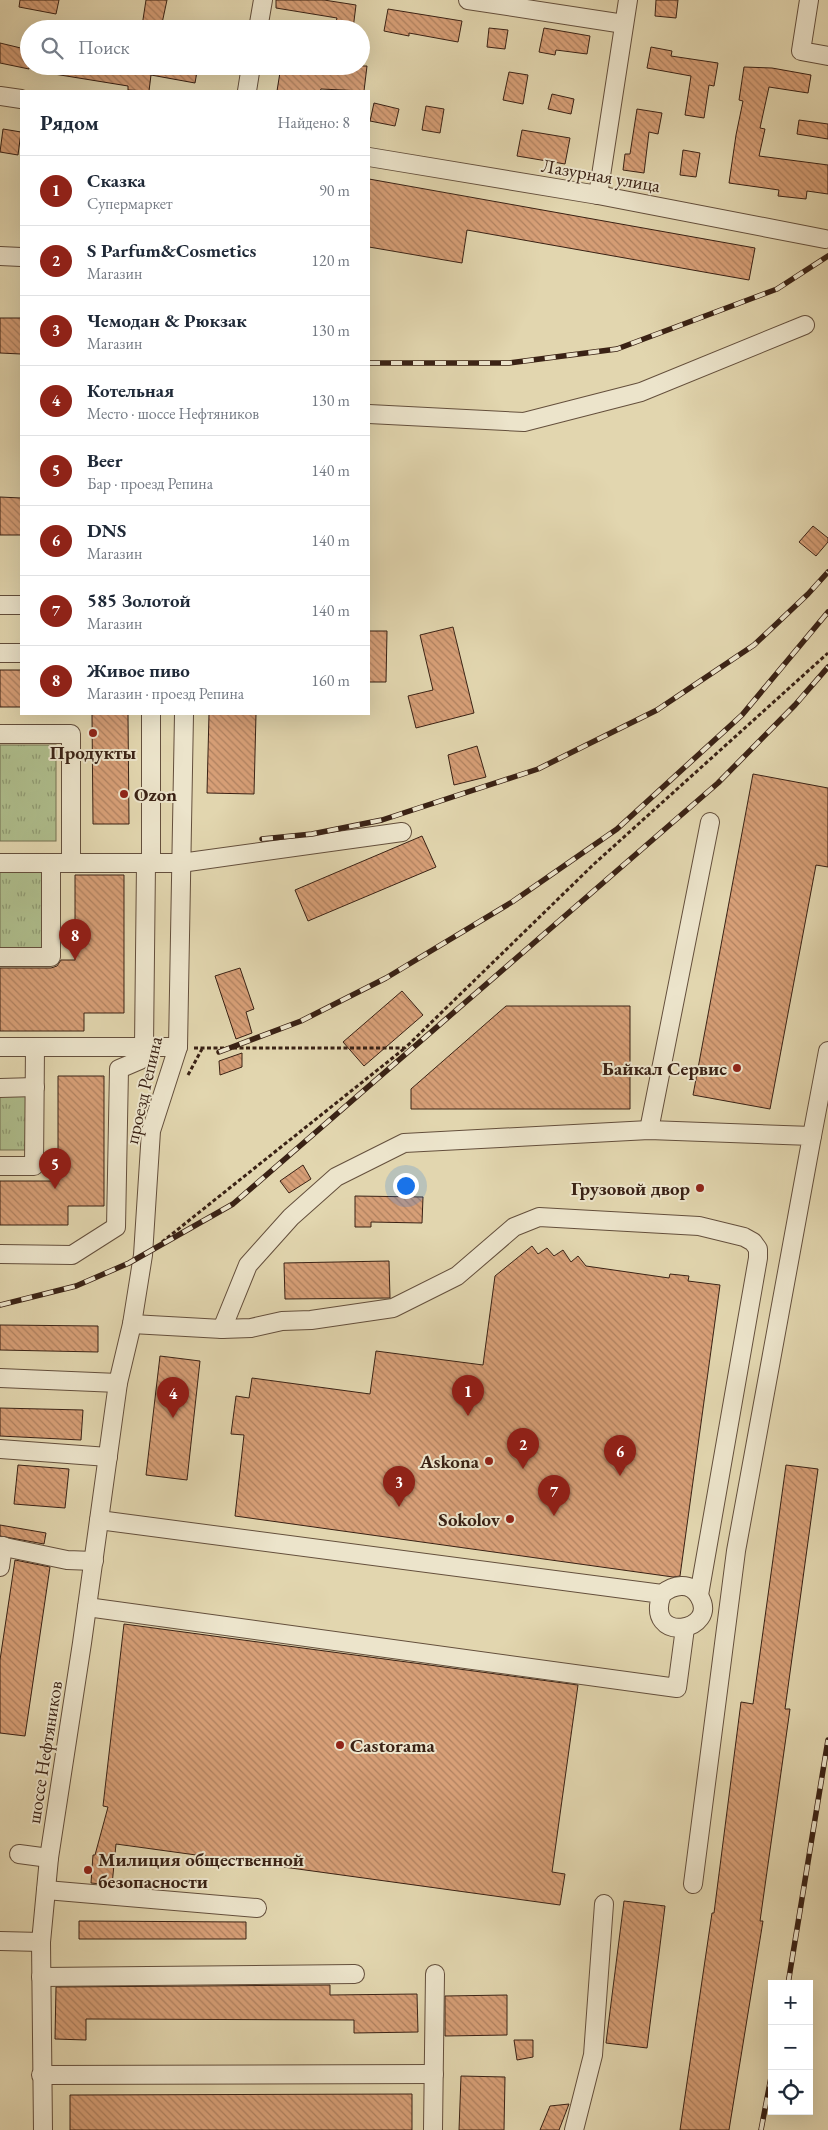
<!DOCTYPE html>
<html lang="ru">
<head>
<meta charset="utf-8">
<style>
  :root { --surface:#fff; --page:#f2f2f3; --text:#1f2937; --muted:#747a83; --line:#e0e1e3; --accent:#8f2418 }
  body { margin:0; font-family:"EB Garamond",serif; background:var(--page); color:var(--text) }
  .controls { position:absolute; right:15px; bottom:15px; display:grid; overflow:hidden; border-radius:0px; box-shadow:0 5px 20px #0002 }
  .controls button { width:45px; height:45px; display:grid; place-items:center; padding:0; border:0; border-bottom:1px solid var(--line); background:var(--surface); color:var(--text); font:25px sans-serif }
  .you { position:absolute; left:405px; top:1185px; width:18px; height:18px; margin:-12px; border:4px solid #fff; border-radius:50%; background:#1a73e8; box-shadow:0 0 0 8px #1a73e833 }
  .badge { display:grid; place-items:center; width:32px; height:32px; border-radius:50%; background:var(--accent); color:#fff; font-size:16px; font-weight:700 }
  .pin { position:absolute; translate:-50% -41px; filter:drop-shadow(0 1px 2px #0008) }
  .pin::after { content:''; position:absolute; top:26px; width:18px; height:15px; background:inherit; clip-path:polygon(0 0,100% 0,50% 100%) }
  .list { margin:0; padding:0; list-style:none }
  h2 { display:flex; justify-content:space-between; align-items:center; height:65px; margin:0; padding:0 20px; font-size:21px }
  h2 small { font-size:16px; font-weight:400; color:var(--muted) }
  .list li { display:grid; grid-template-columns:32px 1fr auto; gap:15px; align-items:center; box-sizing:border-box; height:70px; padding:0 20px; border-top:1px solid var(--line) }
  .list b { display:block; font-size:19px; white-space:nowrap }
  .list p { margin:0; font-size:16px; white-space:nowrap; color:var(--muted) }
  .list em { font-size:16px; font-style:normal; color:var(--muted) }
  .icon { flex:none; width:28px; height:28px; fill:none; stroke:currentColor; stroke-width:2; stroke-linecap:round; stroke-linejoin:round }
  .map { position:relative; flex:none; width:828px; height:2130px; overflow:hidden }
  .search { position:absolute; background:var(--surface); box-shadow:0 5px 20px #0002; left:20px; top:20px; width:350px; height:55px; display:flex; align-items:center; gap:12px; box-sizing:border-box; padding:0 18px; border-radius:28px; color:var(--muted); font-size:19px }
  .panel { position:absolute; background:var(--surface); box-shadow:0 5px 20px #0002; left:20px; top:90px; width:350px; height:625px; border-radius:0px }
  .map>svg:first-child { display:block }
  .park { fill:url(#park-tufts); stroke:#747052 }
  .building { fill:url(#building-back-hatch); stroke:#3a2215 }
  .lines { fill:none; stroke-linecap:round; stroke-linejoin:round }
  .minor-casing { stroke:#644f3c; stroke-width:20 }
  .path { stroke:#3a2215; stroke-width:3; stroke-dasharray:4 2.5; stroke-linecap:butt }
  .minor { stroke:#ece4cb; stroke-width:18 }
  .rail-casing { stroke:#3a2215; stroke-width:5.5 }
  .rail { stroke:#ece4cb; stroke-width:4; stroke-dasharray:11; stroke-linecap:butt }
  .poi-dot { fill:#8f2418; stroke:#ece4cb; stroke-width:2 }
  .labels { text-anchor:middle; stroke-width:4; stroke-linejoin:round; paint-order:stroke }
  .street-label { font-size:19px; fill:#3a2215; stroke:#ece4cb }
  .poi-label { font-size:19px; font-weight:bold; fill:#3a2215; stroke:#ece4cb; text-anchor:end }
</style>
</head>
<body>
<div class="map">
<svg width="828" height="2130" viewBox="0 0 828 2130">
  <defs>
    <pattern id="park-tufts" width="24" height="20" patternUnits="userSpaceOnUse" patternTransform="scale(1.25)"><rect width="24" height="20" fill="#afbf8e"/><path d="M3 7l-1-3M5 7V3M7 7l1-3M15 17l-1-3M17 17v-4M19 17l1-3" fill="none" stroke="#8f9b73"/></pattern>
    <pattern id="building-back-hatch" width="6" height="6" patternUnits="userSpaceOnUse" patternTransform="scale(1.25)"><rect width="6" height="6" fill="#d79f77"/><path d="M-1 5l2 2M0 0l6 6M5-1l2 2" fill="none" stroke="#af8160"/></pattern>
  </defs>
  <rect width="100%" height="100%" fill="#e2d6af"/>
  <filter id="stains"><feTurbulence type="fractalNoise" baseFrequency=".004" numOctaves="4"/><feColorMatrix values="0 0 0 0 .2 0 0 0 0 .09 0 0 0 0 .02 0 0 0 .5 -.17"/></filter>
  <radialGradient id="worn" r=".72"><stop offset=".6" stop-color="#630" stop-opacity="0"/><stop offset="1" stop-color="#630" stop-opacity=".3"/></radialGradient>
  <g class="park">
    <rect x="0" y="745" width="56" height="96"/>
    <polygon points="0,871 43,872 43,950 0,950"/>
    <rect x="0" y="1093" width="28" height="57"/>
  </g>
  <g class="building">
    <polygon points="20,0 59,0 56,14 19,7"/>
    <polygon points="146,0 167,0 161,28 142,26"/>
    <polygon points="276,0 324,0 356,5 353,29 335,26 337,18 276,8"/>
    <polygon points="656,0 678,0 676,18 655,16"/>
    <polygon points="388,9 462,21 458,42 409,33 409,36 384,31"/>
    <polygon points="489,28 508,30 505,49 487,47"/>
    <polygon points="544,28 590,36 587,54 556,50 555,55 539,52"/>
    <polygon points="0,43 29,50 29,69 0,63"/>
    <polygon points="651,47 672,51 671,56 718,63 714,86 709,85 704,118 685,115 691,76 647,68"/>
    <polygon points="55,66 198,66 195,83 151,75 149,91 128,90 128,86 54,74"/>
    <polygon points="281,66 367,66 364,91 321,89 320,91 277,91"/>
    <polygon points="744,67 772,68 811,75 808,93 769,87 760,128 765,129 759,156 828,165 828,194 807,191 806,199 778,196 779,190 729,183 736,135 743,101 739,100"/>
    <polygon points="509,72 528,75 523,104 503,100"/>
    <polygon points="552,94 574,99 571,114 548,109"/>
    <polygon points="374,103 399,109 395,126 370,121"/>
    <polygon points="426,106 444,109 440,133 422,130"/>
    <polygon points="637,109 662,113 658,134 649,132 644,173 623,170 625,154 630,154"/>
    <polygon points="799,120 828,124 828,139 797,134"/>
    <polygon points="3,129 21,132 18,155 0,152"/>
    <polygon points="522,130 570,138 565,164 517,156"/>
    <polygon points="683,150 700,153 696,177 680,175"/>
    <polygon points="369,179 755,248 749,280 467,230 462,263 369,247"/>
    <polygon points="0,318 21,318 21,354 0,353"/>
    <polygon points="0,497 21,498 21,535 0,535"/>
    <polygon points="813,526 828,538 828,542 816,556 799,542"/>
    <polygon points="453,627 474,713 416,728 408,696 433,690 420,635"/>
    <polygon points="369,631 387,631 386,682 369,682"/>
    <rect x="0" y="670" width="21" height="37"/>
    <polygon points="92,714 128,714 129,824 93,824"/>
    <polygon points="209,714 256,714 254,794 207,793"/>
    <polygon points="477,746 486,777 454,785 448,755"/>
    <polygon points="753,774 828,788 828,867 816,865 770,1109 693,1095"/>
    <polygon points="422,836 436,867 308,921 295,890"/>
    <polygon points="75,875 124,875 124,1013 84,1013 84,1031 0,1031 0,968 51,968 57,966 61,960 75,960"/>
    <polygon points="240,968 254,1009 246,1012 252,1033 236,1039 215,976"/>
    <polygon points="402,991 423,1015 364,1066 343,1042"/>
    <polygon points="506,1006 630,1006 630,1109 411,1109 411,1089"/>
    <polygon points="242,1053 242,1067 220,1075 219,1061"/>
    <polygon points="58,1076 104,1076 104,1206 68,1206 68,1225 0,1225 0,1181 58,1181"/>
    <polygon points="303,1165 311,1179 289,1193 280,1181"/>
    <polygon points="355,1196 423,1197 422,1223 371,1222 371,1227 355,1227"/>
    <polygon points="532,1246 538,1254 547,1248 554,1256 563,1250 571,1262 578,1256 586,1266 669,1278 670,1274 689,1276 688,1281 720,1285 680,1576 673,1577 235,1516 244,1435 231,1434 236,1396 249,1398 252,1378 370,1394 376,1351 483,1365 495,1276"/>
    <polygon points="389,1261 390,1298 285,1299 284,1263"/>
    <polygon points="0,1325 98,1326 98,1352 0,1350"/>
    <polygon points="160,1356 200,1361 187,1480 146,1475"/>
    <polygon points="0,1408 83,1410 81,1440 0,1436"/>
    <polygon points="18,1465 69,1469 65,1508 14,1504"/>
    <polygon points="786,1465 818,1469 785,1709 790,1709 760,1921 763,1921 729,2130 680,2130 712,1913 714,1913 741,1702 753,1704"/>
    <polygon points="0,1525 46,1533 44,1544 0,1536"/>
    <polygon points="15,1560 50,1567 25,1736 0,1733 0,1660"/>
    <polygon points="124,1624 578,1685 552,1872 565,1874 560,1905 116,1844 112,1885 91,1883 93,1855 95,1855 108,1807 103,1806"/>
    <polygon points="624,1901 665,1906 647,2048 606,2043"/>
    <polygon points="79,1921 246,1922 246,1939 79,1939"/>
    <polygon points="330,1985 330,1995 417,1994 418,2032 354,2033 354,2020 86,2019 86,2040 55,2039 56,1987"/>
    <polygon points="507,1995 507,2035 445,2036 445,1996"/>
    <polygon points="514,2040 533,2040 533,2057 517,2060"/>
    <polygon points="461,2076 505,2077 504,2130 459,2130"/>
    <polygon points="412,2094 412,2130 70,2130 70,2095"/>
    <polygon points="569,2104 559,2130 540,2130 550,2106"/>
  </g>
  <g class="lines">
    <defs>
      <g id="minor">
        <polyline points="468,0 624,24"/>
        <polyline points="809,0 801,51 828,56"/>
        <polyline points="258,29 263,0"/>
        <polyline points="247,91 251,66"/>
        <polyline points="0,96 21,99"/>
        <polyline points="369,157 598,195 825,239"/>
        <polyline points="598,195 628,0"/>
        <polyline points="0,256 21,257"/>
        <polyline points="369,414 524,422 641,392 805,325"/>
        <polyline points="0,605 21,605"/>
        <polyline points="0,653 21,653"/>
        <polyline points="151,714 151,863"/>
        <polyline points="0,734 71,734 71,863"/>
        <polyline points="0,863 181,863 402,832"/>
        <polyline points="0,957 51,957 51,863"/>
        <polyline points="0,1047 178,1047"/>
        <polyline points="0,1088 35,1087"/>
        <polyline points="649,1130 710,822"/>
        <polyline points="812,1136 828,1051"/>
        <polyline points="0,1166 34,1166 35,1047"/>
        <polyline points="0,1254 72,1255 116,1227 119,1069 140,1060 144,1046 146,863"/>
        <polyline points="132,1324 222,1329 251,1328 282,1321 311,1320 393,1308 457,1276 514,1227 539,1217 699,1226 744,1237 753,1242 758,1249 758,1258 699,1595"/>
        <polyline points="222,1329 248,1265 291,1217 336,1177 404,1143 649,1130 812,1136 736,1551 693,1884"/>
        <polyline points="0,1378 118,1383"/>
        <polyline points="0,1449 108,1457"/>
        <path d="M99,1520L662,1594C673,1585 690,1581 699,1596C721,1632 643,1645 662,1594"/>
        <polyline points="0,1546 67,1560 94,1561"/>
        <polyline points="0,1567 3,1546"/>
        <polyline points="87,1607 677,1688 685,1628"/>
        <polyline points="19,1854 49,1858"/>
        <polyline points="46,1890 257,1908"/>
        <polyline points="0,1941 41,1942"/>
        <polyline points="41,1977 355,1974"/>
        <polyline points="41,2075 434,2074"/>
        <polyline points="43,2130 41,1942 49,1858 82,1643 118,1383 132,1324 143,1255 151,1131 178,1047 184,714"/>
        <polyline points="433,2130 435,1974"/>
        <polyline points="574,2130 593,2055 604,1904"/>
      </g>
    </defs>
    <use href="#minor" class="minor-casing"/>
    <g class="path">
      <polyline points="194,1048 405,1048 594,864 828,653"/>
      <polyline points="188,1075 202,1049"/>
      <polyline points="162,1242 405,1048"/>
    </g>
    <use href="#minor" class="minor"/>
    <defs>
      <g id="rail">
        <polyline points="369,363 509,363 617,349 777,289 828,256"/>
        <polyline points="262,839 312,834 382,820 538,769 657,710 754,645 808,594 828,572"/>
        <polyline points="219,1052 301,1021 386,978 512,902 617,829 742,715 828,612"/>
        <polyline points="0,1305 76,1286 129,1263 233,1204 718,783 795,705 828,667"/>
        <polyline points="788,1984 828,1740"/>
        <polyline points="761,2130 772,2072"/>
      </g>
    </defs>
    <use href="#rail" class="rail-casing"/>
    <use href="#rail" class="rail"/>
  </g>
  <g class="poi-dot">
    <circle cx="93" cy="733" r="5"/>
    <circle cx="124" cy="794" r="5"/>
    <circle cx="737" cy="1068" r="5"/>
    <circle cx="700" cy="1188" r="5"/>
    <circle cx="489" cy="1461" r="5"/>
    <circle cx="510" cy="1519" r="5"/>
    <circle cx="340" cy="1745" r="5"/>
    <circle cx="88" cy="1870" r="5"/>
  </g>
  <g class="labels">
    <g class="street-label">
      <text transform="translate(601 175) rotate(10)" y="7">Лазурная улица</text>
      <text transform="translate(143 1090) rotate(-77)" y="7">проезд Репина</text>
      <text transform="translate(44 1752) rotate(-81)" y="7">шоссе Нефтяников</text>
    </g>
    <g class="poi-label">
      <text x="93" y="759" text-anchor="middle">Продукты</text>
      <text x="134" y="801" text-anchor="start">Ozon</text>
      <text x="727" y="1075">Байкал Сервис</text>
      <text x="690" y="1195">Грузовой двор</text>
      <text x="479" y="1468">Askona</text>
      <text x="500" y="1526">Sokolov</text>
      <text x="350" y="1752" text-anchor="start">Castorama</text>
      <text x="98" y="1866" text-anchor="start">Милиция общественной<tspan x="98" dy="22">безопасности</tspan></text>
    </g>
  </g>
  <rect width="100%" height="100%" filter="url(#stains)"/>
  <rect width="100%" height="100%" fill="url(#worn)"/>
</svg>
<div class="controls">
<button>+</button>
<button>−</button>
<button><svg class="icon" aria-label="locate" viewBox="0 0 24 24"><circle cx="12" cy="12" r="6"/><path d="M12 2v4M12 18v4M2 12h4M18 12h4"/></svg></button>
</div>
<div class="you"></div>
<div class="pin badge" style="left:468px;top:1416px">1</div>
<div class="pin badge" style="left:523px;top:1469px">2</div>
<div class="pin badge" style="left:399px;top:1507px">3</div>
<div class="pin badge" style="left:173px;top:1418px">4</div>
<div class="pin badge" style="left:55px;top:1189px">5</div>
<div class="pin badge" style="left:620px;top:1476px">6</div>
<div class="pin badge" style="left:554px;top:1516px">7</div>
<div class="pin badge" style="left:75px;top:960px">8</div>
<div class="search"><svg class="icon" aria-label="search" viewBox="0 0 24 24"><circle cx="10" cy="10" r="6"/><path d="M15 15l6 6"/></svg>Поиск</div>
<section class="panel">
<h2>Рядом<small>Найдено: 8</small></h2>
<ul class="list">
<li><span class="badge">1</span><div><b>Сказка</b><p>Супермаркет</p></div><em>90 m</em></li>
<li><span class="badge">2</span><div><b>S Parfum&amp;Cosmetics</b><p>Магазин</p></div><em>120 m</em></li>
<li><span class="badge">3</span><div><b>Чемодан &amp; Рюкзак</b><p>Магазин</p></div><em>130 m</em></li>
<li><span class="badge">4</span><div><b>Котельная</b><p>Место · шоссе Нефтяников</p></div><em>130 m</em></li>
<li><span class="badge">5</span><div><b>Beer</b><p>Бар · проезд Репина</p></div><em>140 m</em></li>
<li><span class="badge">6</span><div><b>DNS</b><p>Магазин</p></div><em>140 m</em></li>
<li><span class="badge">7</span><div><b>585 Золотой</b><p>Магазин</p></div><em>140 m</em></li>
<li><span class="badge">8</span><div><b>Живое пиво</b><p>Магазин · проезд Репина</p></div><em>160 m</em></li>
</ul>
</section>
</div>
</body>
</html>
